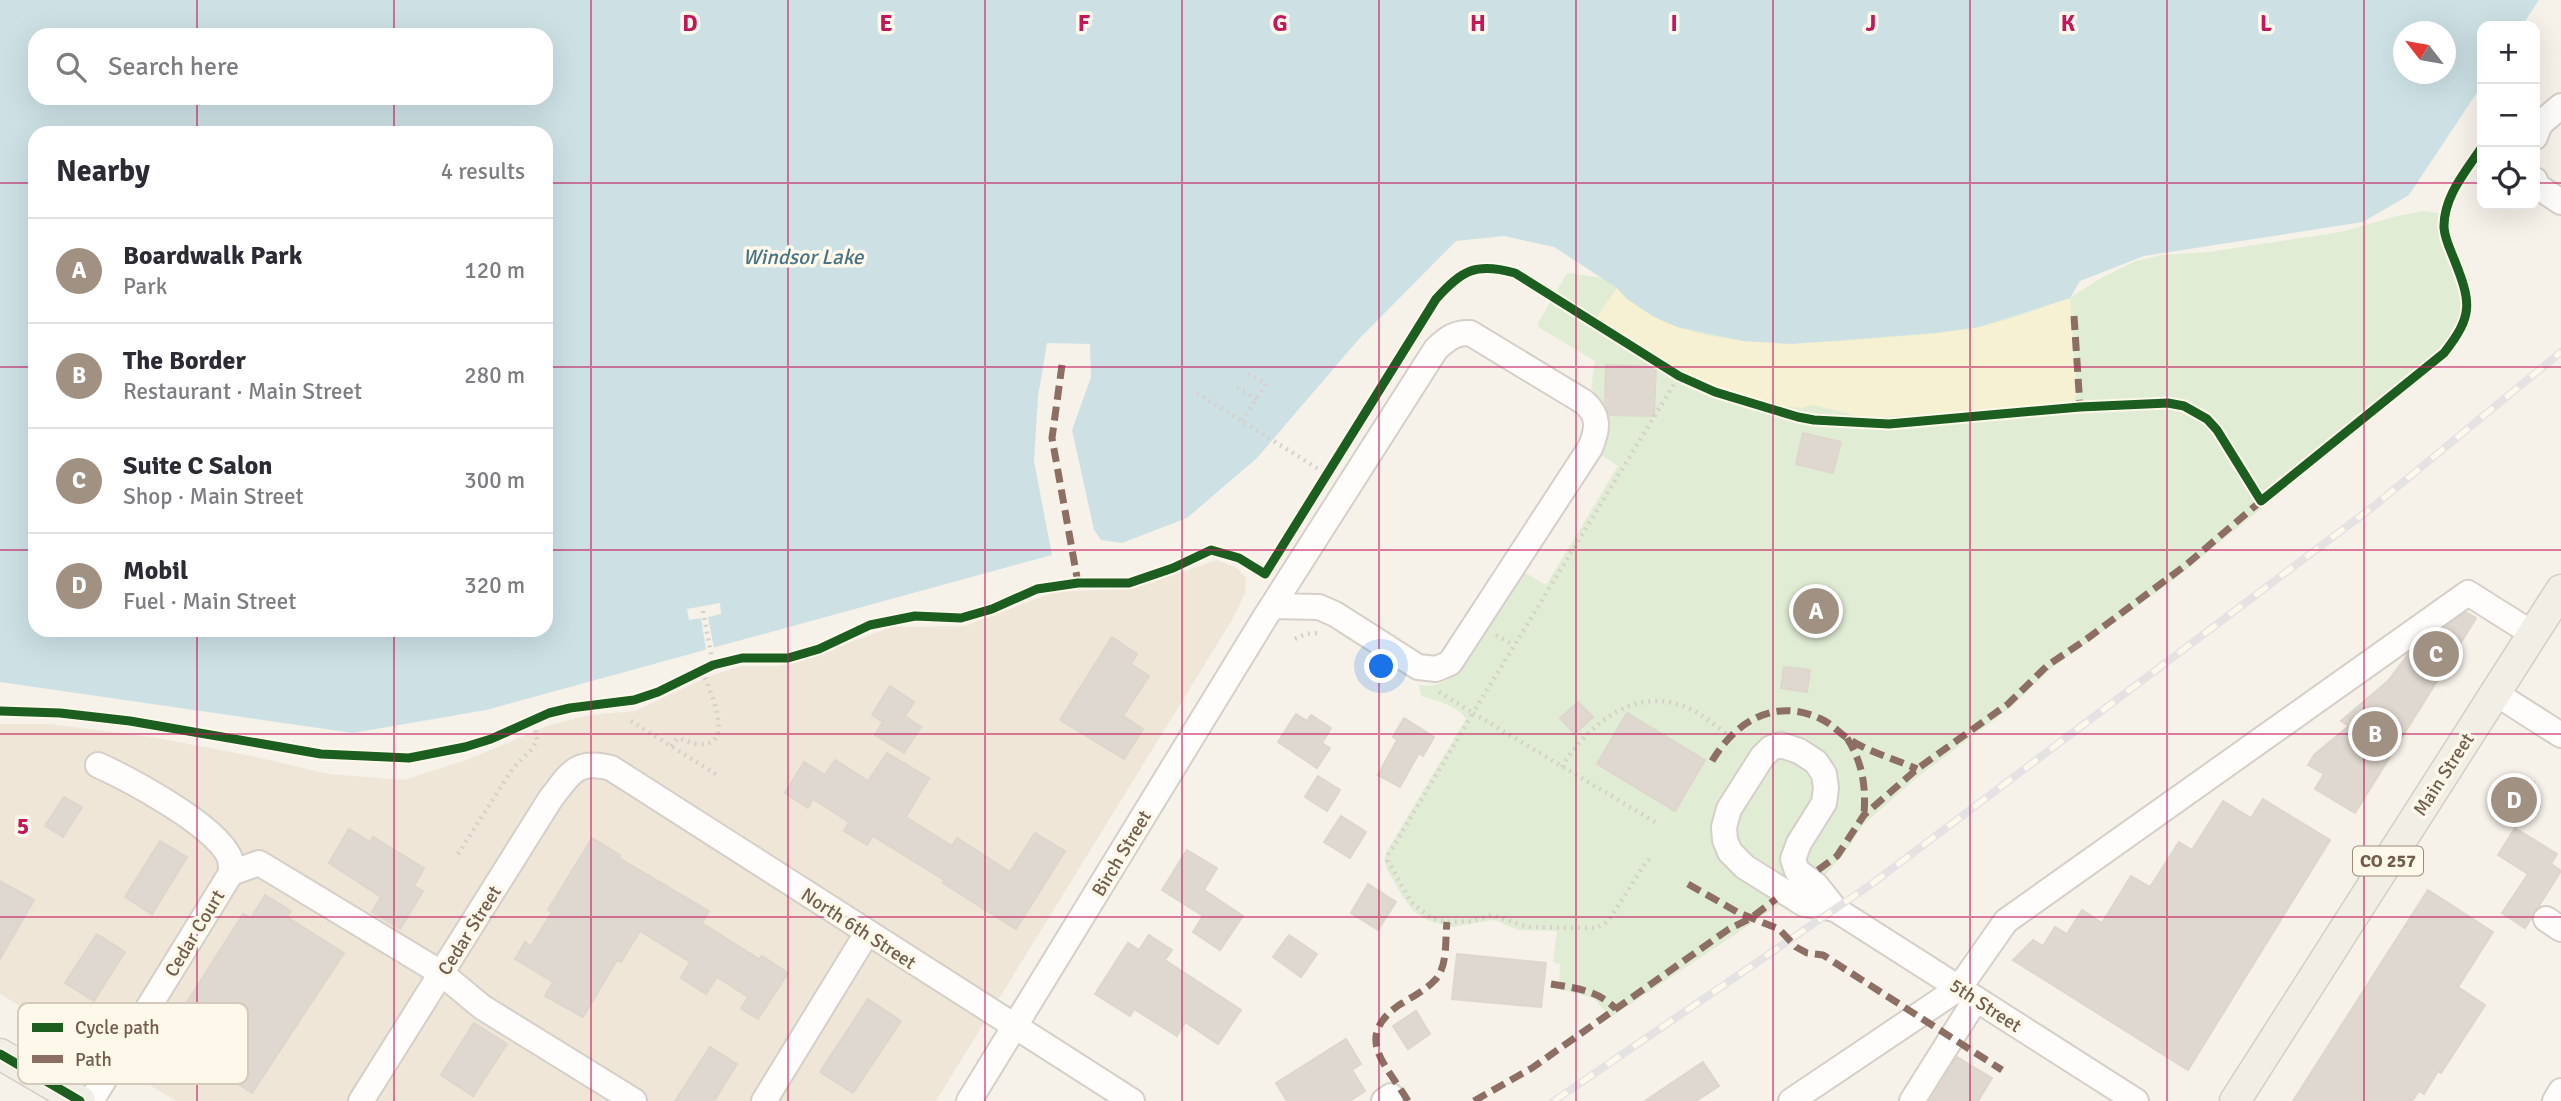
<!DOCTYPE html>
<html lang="en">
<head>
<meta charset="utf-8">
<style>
  :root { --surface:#fff; --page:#f7f7f7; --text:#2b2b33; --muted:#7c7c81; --line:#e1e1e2; --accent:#a09183 }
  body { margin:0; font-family:Signika,sans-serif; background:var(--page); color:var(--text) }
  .controls { position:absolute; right:21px; top:21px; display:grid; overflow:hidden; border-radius:14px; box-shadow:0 7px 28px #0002 }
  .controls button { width:63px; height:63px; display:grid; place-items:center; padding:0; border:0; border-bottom:2px solid var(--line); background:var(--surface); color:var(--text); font:35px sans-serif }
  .compass { position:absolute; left:2393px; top:21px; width:63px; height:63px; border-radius:50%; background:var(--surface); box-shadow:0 7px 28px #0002; rotate:301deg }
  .you { position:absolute; left:1382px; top:667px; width:24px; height:24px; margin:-18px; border:5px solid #fff; border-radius:50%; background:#1a73e8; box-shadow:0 0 0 10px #1a73e833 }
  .badge { display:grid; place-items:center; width:46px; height:46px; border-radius:50%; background:var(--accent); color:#fff; font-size:23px; font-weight:700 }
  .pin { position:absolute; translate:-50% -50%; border:4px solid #fff; box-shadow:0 2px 7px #0006 }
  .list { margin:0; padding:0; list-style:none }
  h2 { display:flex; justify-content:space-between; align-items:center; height:91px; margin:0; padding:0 28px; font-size:30px }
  h2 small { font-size:23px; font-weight:400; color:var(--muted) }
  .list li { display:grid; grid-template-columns:46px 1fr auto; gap:21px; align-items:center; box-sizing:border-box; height:105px; padding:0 28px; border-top:2px solid var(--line) }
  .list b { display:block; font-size:26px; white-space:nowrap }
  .list p { margin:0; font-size:23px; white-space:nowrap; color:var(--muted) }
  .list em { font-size:23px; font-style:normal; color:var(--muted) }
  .icon { flex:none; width:38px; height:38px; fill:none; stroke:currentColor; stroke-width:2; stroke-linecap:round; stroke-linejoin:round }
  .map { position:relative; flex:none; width:2561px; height:1101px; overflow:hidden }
  .search { position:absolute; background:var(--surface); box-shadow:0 7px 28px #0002; left:28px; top:28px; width:525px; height:77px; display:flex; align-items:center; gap:18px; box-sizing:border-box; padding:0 24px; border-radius:21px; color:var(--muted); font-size:26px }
  .panel { position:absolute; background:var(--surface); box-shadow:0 7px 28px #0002; left:28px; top:126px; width:525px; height:511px; border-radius:21px }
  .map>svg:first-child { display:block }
  .residential { fill:#efe6d8 }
  .green { fill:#e1ecd5 }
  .sand { fill:#f7f1d3 }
  .water { fill:#cde1e5; fill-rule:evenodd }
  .pier { fill:#f6f2ea }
  .building { fill:#dfd8d0; stroke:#ded6cc; stroke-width:2 }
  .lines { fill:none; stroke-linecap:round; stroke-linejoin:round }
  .minor-casing { stroke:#d5cfc8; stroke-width:28 }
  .major-casing { stroke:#d5cdc6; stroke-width:33 }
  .path { stroke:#d6d0cb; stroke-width:4.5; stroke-dasharray:2 5; stroke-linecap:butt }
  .minor { stroke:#fefdfc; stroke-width:24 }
  .major { stroke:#f1eee5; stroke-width:30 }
  .rail-casing { stroke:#e5e2e4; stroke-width:8 }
  .rail { stroke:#fef8eb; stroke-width:5; stroke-dasharray:16; stroke-linecap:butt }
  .quiet { stroke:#8d6e63; stroke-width:7; stroke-dasharray:14 7; stroke-linecap:butt }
  .cycleway-casing { stroke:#fef8eb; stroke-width:13 }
  .cycleway { stroke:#1b5e20; stroke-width:9 }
  .grid { fill:none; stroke:#c2185b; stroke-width:2; stroke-opacity:0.55 }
  .labels { text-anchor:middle; stroke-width:7; stroke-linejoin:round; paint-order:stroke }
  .shield { fill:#fef8eb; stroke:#9c8c7c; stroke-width:2 }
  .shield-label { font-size:18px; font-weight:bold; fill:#725d4c }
  .street-label { font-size:19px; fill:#725d4c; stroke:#fef8eb }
  .water-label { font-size:21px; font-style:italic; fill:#477485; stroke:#fef8eb }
  .key { fill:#fef8eb; stroke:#d4cabb; stroke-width:2 }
  .key-label { font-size:19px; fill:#725d4c }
  .grid-label { font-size:23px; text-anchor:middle; font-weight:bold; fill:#c2185b; stroke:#fef8eb; stroke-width:7; stroke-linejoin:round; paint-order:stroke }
</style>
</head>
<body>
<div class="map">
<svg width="2561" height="1101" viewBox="0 0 2561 1101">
  <rect width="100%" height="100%" fill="#f6f2ea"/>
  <polygon class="residential" points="1217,560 1237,568 1246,578 1245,593 1232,620 936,1101 176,1101 0,994 0,724 50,724 152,737 247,755 329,774 404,780 469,759 547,726 589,715 635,711 707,677 741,666 777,666 806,658 892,627 965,626 1054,592 1135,588"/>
  <path class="green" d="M2423,211L2451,215C2449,234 2455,245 2462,262C2481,308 2471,328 2441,363L2167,585L2052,668L2009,709L1915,779L1863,825L1845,853L1826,874L1611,1017L1593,998L1559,989L1560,964L1553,962L1557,931L1518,930L1494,920L1452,927L1429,921L1414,912L1401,894L1387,869L1384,860L1387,851L1466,719C1457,705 1436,701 1421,696L1419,685L1431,686L1444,682L1464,667L1524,572L1546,585L1618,466L1598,453C1605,425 1609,413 1591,388L1595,361L1538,327V323L1567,273L1603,278L1617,288L2070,298L2103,277L2136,261L2162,255L2209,252L2341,232L2397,216Z"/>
  <path class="sand" d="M1617,288C1677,355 1807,345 1889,337C1919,335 1950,333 1979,327C2010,320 2040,308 2070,298L2077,394L2072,404L1867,418L1813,405L1801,408L1777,405L1732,392L1694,377L1597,317Z"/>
  <path class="water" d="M0,0H2539L2522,26H2482V85L2409,195L2363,222L2144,256L2080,281L2070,298L1979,327L1935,333L1792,344L1743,341L1677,327L1654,317L1627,299L1617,288L1554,247L1504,236L1456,241L1359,339L1257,458L1187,518L1122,543L1101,540L1094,530L1072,430L1091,377L1090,344L1047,343L1038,397L1034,461L1052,555L486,710L353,733L0,682ZM2404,32H2446V74H2404ZM35,35H546V98H35ZM35,133H546V630H35Z"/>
  <polygon class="pier" points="720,603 721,614 708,617 714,649 706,650 701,618 689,620 687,609"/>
  <g class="building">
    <polygon points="1606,365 1656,367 1654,416 1610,415 1605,403"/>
    <polygon points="1803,433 1841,442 1833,473 1796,464"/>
    <polygon points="2466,612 2476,618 2355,813 2315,789 2324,774 2308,765 2315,754 2349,726 2341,721 2388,681 2409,653"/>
    <polygon points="1112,637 1137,654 1131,664 1149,676 1123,716 1143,729 1124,759 1060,720"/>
    <polygon points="1784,667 1810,670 1807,692 1781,688"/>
    <polygon points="890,686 914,702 905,716 921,727 904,753 875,735 883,722 872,715"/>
    <polygon points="1578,702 1593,717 1575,734 1560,718"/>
    <polygon points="1627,713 1705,760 1675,811 1597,764"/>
    <polygon points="1296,714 1307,721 1311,715 1331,728 1322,743 1330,748 1317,768 1278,742"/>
    <polygon points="1404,718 1434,737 1423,756 1419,753 1400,787 1378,775 1397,740 1393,737"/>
    <polygon points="887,753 929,778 906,817 952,846 957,838 1010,872 1035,833 1065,851 1016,929 943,883 944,880 873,836 867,845 844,831 849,822 813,799 808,808 785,793 804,762 825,775 835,760 868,781"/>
    <polygon points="1318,776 1340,790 1327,811 1305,797"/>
    <polygon points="2534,782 2540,807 2496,818 2490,793"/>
    <polygon points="64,797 82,807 63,837 45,826"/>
    <polygon points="2263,799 2330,840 2188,1070 2013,960 2033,940 2043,946 2055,927 2067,934 2082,910 2102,923 2131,876 2150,887 2179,842 2192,850 2223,801 2251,818"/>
    <polygon points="1341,816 1366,832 1350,858 1324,842"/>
    <polygon points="2515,828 2557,854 2551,864 2561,871 2525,928 2502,913 2528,874 2498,855"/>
    <polygon points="349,829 370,842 373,837 424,868 414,886 423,891 400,929 372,912 381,897 329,863"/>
    <polygon points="592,838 620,855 619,858 709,911 702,923 759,959 762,956 788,973 758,1019 741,1009 748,997 717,977 706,994 681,978 690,962 640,931 621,962 617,960 583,1017 545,996 553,982 515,959 525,942 531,946 552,912 548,910"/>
    <polygon points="160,841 187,857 152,914 125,897"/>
    <polygon points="1187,850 1217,868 1204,890 1243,916 1220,950 1193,932 1203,916 1162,890"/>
    <polygon points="0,881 34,900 0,959"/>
    <polygon points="1368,884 1396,902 1378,930 1351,913"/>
    <polygon points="2428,890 2493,932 2458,987 2485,1005 2441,1073 2438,1071 2424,1094 2419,1091 2412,1101 2293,1101"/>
    <polygon points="265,895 291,911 287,917 344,953 252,1093 191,1054 188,1060 161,1043 243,914 251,918"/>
    <polygon points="97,934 125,952 94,1001 65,983"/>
    <polygon points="1149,935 1172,950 1165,960 1241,1010 1218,1044 1185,1022 1177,1036 1134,1009 1130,1016 1095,994 1128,943 1139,950"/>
    <polygon points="1289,935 1317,954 1301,977 1273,957"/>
    <polygon points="1457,954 1546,963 1541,1007 1452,999"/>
    <polygon points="868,999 901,1021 853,1093 820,1072"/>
    <polygon points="1416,1011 1430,1034 1408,1049 1393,1026"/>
    <polygon points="474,1023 507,1044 473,1096 441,1075"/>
    <polygon points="1346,1039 1361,1064 1352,1070 1365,1091 1350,1101 1287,1101 1276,1083"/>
    <polygon points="710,1047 737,1064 714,1101 675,1101"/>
    <polygon points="1957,1057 1992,1078 1978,1101 1930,1101"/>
    <polygon points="1703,1062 1719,1086 1696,1101 1645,1101"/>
  </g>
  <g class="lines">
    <defs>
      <g id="minor">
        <polyline points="2535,137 2540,124 2561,106"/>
        <polyline points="2535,180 2537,186 2561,202"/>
        <polyline points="2495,693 2561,735"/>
        <path d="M98,765C131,780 213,824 229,856C231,861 231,867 231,873"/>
        <polyline points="231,873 259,863 441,973 482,1007 634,1101"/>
        <polyline points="1835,909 1804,904 1745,867 1730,852 1725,840 1724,827 1729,809 1762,757 1771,748 1781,745 1799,751 1816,762 1824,774 1826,788 1824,803 1799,843 1793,859 1797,871 1816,885 1835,909 2136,1101"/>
        <polyline points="2546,919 2561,929"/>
        <polyline points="91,1101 231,873"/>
        <path d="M361,1101L551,798C571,773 576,759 611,768L1132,1101"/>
        <polyline points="764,1101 867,933"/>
        <path d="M969,1101L1264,619L1436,349C1447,339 1455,332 1470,333L1584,402C1600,416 1598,429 1590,448L1450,663L1436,669L1418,667L1335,614L1319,607L1273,606"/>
        <polyline points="1384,1101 1391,1096"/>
        <polyline points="1791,1101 1959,988 2006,921 2468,593 2533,634"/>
        <polyline points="1912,1101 1976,999"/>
        <polyline points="2555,1101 2561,1091"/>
      </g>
      <g id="major">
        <polyline points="0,1054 80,1101"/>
        <polyline points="2235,1101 2561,590"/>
      </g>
    </defs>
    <use href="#minor" class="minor-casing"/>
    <use href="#major" class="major-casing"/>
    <g class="path">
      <polyline points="1237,387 1256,399"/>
      <polyline points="1197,393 1328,475"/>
      <polyline points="1242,421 1266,384 1247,373"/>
      <polyline points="703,611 713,665"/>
      <polyline points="1496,635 1513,645"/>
      <polyline points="1295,639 1305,634 1317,633"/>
      <polyline points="1439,692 1473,713 1389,854 1388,861 1411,902 1431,918 1447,922 1472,921 1492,915 1528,927 1596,928 1603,925 1609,920 1646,862 1652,857"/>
      <polyline points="631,721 717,775"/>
      <path d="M671,746L678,738C685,740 692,744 699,744C738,747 708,687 702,670"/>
      <path d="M1562,767C1586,726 1633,687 1683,706C1700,712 1715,725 1729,736"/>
      <polyline points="1655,822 1473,713 1679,376"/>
      <polyline points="458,854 513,768 532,749 537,740 534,720"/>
    </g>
    <use href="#minor" class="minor"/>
    <use href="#major" class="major"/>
    <defs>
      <polyline id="rail" points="1554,1101 1873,883 2374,506 2561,352"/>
    </defs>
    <use href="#rail" class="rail-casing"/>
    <use href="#rail" class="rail"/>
    <g class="quiet">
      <polyline points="2074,316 2080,407"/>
      <polyline points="1062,365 1052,438 1078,583"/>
      <path d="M1847,738C1863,764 1866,786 1864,815"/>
      <path d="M1712,761C1736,721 1775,697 1821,719C1832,724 1838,732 1847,738C1868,752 1895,759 1917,769"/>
      <polyline points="1818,870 1837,856 1864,815 1917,769 2008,704 2048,665 2084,641 2186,565 2261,501"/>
      <polyline points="1688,884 1739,913 1779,929 1796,947 1807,953 1823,955 2002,1070"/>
      <path d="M1551,984C1575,988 1598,990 1616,1009"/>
      <path d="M1408,1101C1386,1064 1353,1038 1399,1005C1410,998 1426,990 1435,980C1448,967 1445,939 1447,922"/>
      <polyline points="1474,1101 1532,1068 1729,929 1751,918 1776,899"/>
    </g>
    <defs>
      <g id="cycleway">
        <path d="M0,711L60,713L130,721L321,754L409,758L465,747L491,739L549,713L570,708L634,700L658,692L713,665L742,658H788L819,649L870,625L915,616L961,618L992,609L1037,589L1078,583H1129L1173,568L1211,550L1239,558L1265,574L1436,299C1462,270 1476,262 1515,273L1679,376L1715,392L1798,417L1814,420L1889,424L2080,407L2168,403L2184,406L2207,419L2217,430L2261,501L2444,353C2474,315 2471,302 2454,259C2450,249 2445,239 2444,228C2443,197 2466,171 2482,147"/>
        <polyline points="0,1054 80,1101"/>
      </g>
    </defs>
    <use href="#cycleway" class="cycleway-casing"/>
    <use href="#cycleway" class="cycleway"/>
  </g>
  <path class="grid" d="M197,0V35M394,0V35M591,0V1101M788,0V1101M985,0V1101M1182,0V1101M1379,0V1101M1576,0V1101M1773,0V1101M1970,0V1101M2167,0V1101M2364,0V1101M197,98V133M394,98V133M0,183H35M546,183H2482M2535,183H2561M0,367H35M546,367H2561M0,550H35M546,550H2561M197,630V1101M394,630V1101M0,734H2561M0,917H2561"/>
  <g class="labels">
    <rect class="shield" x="2353" y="846.5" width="70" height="29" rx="5"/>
    <g class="shield-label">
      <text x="2388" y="867">CO 257</text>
    </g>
    <g class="street-label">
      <text transform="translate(2443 774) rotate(-57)" y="7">Main Street</text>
      <text transform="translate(1121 853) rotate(-59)" y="7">Birch Street</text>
      <text transform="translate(859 928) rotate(33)" y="7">North 6th Street</text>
      <text transform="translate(469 930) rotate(-58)" y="7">Cedar Street</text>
      <text transform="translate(194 933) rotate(-59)" y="7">Cedar Court</text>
      <text transform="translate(1986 1005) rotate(33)" y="7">5th Street</text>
    </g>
    <g class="water-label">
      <text x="803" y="264">Windsor Lake</text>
    </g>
  </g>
  <rect x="18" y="1003" width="230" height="81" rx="10" class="key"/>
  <rect x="32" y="1023" width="31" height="9" fill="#1b5e20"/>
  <rect x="32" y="1055" width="31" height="8" fill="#8d6e63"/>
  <g class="key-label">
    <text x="75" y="1034">Cycle path</text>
    <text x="75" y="1066">Path</text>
  </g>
  <g class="grid-label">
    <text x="690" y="31">D</text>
    <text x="886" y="31">E</text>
    <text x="1084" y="31">F</text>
    <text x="1280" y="31">G</text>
    <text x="1478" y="31">H</text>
    <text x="1674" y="31">I</text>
    <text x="1871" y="31">J</text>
    <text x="2068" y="31">K</text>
    <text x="2266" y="31">L</text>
    <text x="23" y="834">5</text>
  </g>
</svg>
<div class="controls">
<button>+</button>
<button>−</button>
<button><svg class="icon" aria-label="locate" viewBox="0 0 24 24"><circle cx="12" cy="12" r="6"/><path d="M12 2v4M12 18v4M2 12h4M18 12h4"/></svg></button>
</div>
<svg class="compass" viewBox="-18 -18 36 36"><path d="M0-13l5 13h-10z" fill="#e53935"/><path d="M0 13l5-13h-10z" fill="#7c7c81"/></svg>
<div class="you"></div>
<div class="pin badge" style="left:1816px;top:611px">A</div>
<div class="pin badge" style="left:2375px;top:734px">B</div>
<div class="pin badge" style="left:2436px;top:654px">C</div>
<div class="pin badge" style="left:2514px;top:800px">D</div>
<div class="search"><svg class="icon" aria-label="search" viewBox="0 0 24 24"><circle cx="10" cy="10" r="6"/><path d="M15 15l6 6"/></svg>Search here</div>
<section class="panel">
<h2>Nearby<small>4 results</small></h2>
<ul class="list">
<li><span class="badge">A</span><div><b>Boardwalk Park</b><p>Park</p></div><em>120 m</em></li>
<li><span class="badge">B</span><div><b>The Border</b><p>Restaurant · Main Street</p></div><em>280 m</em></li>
<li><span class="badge">C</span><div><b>Suite C Salon</b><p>Shop · Main Street</p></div><em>300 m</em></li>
<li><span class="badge">D</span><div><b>Mobil</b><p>Fuel · Main Street</p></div><em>320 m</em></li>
</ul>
</section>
</div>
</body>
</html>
